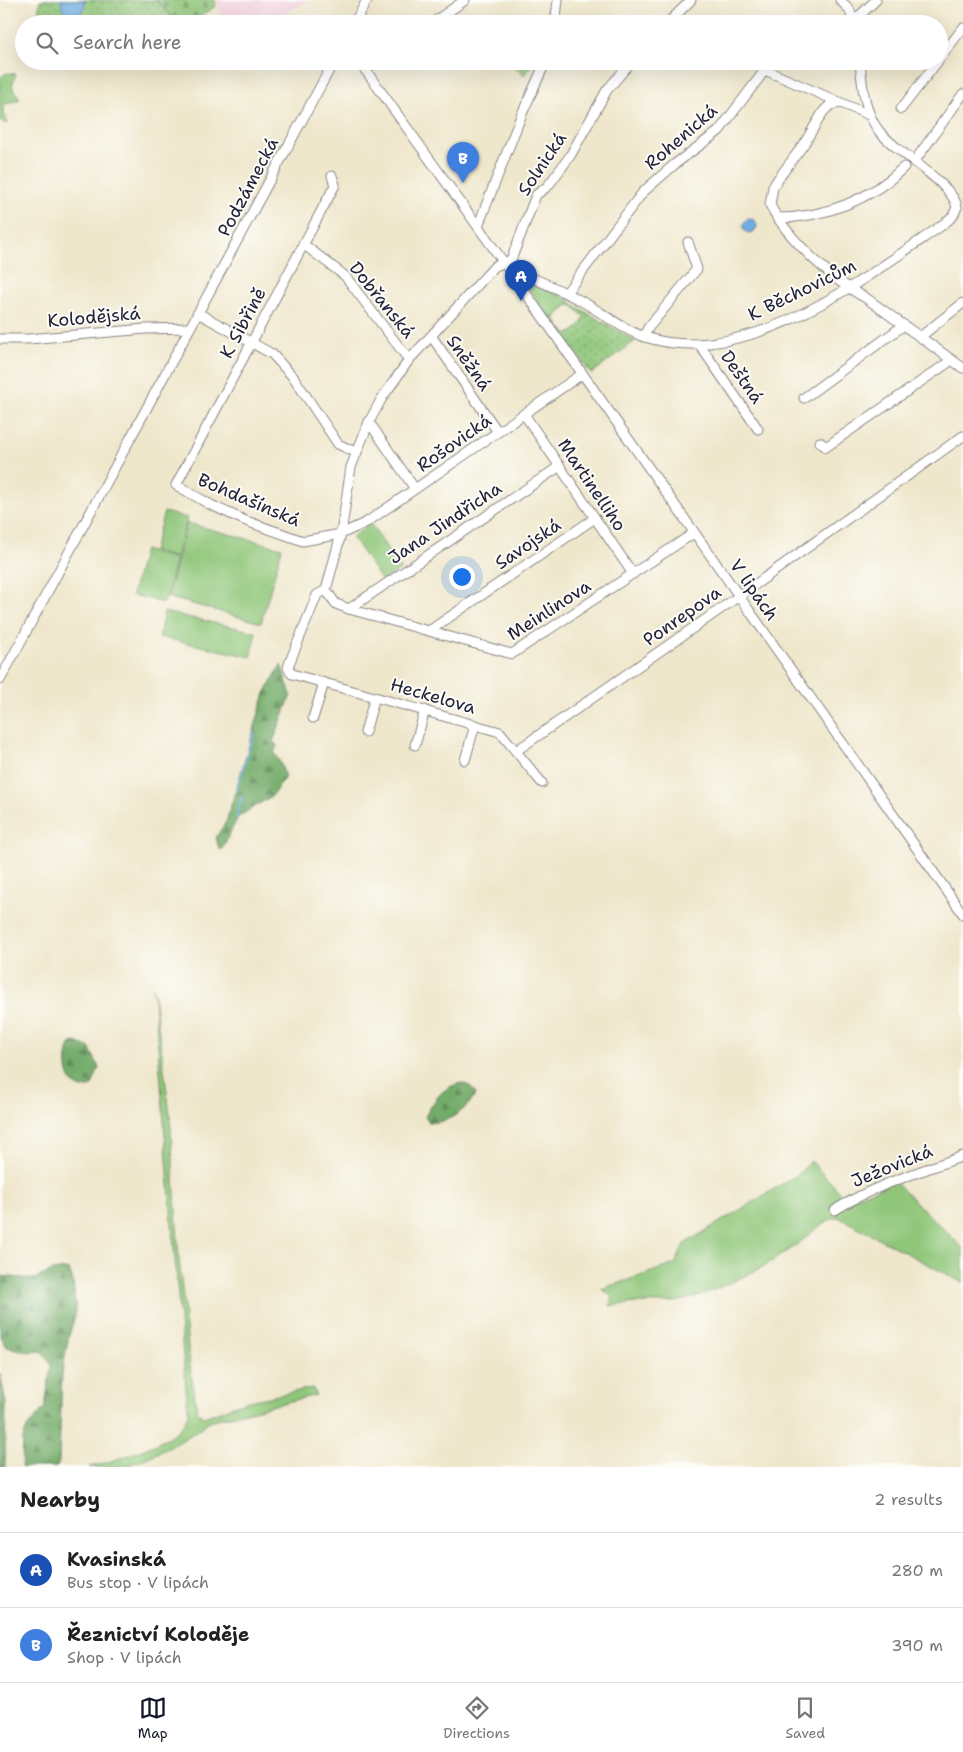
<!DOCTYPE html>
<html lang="en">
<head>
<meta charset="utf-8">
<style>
  :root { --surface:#fff; --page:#f2f2f2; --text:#222; --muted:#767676; --line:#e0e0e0; --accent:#111827 }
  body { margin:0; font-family:"Shantell Sans",sans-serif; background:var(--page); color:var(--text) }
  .you { position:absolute; left:461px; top:576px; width:18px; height:18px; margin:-12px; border:4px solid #fff; border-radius:50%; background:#1a73e8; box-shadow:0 0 0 8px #1a73e833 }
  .badge { display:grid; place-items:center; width:32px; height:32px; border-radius:50%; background:var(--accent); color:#fff; font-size:16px; font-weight:700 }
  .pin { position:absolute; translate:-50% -41px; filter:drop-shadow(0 1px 2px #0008) }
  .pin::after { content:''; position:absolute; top:26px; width:18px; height:15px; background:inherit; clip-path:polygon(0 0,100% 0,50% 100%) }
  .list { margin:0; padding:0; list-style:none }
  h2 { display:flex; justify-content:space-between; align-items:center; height:65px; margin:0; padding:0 20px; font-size:21px }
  h2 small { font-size:16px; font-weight:400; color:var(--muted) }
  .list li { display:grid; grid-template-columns:32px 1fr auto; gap:15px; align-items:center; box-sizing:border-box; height:75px; padding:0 20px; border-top:1px solid var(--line) }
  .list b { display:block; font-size:19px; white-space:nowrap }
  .list p { margin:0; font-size:16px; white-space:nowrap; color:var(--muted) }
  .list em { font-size:16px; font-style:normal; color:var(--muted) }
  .icon { flex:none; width:28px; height:28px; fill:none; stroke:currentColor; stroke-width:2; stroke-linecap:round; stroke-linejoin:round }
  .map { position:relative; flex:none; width:963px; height:1467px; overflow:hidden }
  .search { position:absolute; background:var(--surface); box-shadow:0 5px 20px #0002; left:15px; right:15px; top:15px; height:55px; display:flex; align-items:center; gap:12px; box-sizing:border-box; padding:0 18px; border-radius:28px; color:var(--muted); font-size:19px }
  .sheet { height:215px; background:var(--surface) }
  nav { display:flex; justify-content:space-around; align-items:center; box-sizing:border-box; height:70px; border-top:1px solid var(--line); background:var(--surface); font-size:14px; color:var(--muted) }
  nav a { display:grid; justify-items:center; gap:2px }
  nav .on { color:var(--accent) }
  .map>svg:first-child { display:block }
  .built { fill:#f3cfdf }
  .green { fill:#8fc679; stroke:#58745a }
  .forest { fill:url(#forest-firs); stroke:#4a6652 }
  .cemetery { fill:url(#cemetery-stones); stroke:#58745a }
  .park { fill:url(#park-dots); stroke:#58745a }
  .water { fill:#6eade1; stroke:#48688e }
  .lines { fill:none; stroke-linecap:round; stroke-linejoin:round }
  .stream { stroke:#6eade1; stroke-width:2 }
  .minor-casing { stroke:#888484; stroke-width:11 }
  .minor { stroke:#fff; stroke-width:9 }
  .labels { text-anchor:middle; stroke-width:4; stroke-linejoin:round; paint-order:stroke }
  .street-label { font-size:18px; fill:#22223b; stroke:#fdfcf7 }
</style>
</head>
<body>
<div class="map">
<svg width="963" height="1467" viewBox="0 0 963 1467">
  <defs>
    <pattern id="forest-firs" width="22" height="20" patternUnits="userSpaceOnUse" patternTransform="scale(1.25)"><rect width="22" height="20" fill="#73ab69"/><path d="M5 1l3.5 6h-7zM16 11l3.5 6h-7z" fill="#5e8b58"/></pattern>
    <pattern id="cemetery-stones" width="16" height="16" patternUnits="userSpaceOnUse" patternTransform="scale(1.25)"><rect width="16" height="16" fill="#8fc679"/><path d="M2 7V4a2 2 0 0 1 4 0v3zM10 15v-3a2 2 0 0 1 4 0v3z" fill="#74a064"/></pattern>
    <pattern id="park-dots" width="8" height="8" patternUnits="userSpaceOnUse" patternTransform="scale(1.25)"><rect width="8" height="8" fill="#8fc679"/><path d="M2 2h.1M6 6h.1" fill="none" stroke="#74a064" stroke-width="1.8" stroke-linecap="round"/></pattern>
  </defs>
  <rect width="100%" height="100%" fill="#fdfcf7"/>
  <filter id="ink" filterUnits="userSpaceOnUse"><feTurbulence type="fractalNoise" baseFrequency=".02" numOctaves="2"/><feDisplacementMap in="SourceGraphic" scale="10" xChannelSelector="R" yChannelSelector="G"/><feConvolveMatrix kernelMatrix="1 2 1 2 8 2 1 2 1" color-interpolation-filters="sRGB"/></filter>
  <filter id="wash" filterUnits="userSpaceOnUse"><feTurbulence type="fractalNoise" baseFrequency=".0096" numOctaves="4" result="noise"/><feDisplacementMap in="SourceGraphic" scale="20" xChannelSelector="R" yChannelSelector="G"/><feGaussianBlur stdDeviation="1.12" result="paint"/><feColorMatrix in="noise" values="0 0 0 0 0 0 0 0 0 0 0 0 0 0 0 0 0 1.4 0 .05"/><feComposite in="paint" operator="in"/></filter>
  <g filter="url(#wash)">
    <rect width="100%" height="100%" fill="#efe7cc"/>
    <polygon class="built" points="217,0 309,0 263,24 222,24"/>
    <g class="green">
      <polygon points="507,61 524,61 531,66 524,75"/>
      <polygon points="6,73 16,74 12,86 20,99 6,104 3,110 8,124 0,121 0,78"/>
      <polygon points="529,281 568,300 571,300 551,320 526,284"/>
      <polygon points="164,512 187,518 176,558 153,551"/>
      <polygon points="187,523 282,548 261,623 167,597"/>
      <polygon points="370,523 401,569 382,581 352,537"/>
      <polygon points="144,550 176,559 164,603 132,595"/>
      <polygon points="164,612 256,632 251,657 159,637"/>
      <path d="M153,987L170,1114L179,1258L190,1366L197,1411L204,1417L244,1402L313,1388L316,1395L209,1421C188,1440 148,1460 120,1467C110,1467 99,1467 89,1467C111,1462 173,1443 184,1423C186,1420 187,1416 188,1412C175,1270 165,1129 153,987Z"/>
      <path d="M811,1161L847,1200L895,1182L963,1248V1283L838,1217C824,1220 814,1231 803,1240C786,1253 767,1265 747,1275C721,1287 690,1303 660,1303C642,1303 628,1303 610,1306L612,1296L601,1289L675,1264L684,1244L797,1175Z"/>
    </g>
    <g class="forest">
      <polygon points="281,665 291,695 273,742 277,745 274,753 281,764 285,777 272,796 238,817 222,849 219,849 216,837 226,822 265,693"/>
      <path d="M76,1042L89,1047L99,1067L92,1086C66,1097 62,1059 71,1043Z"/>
      <path d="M461,1083L470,1086L476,1093C469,1109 446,1125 429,1122L425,1117C434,1100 442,1087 461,1083Z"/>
      <polygon points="65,1269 69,1270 73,1281 76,1312 68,1340 62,1374 59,1462 57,1467 22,1467 23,1438 27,1428 45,1407 51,1365 42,1351 30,1352 7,1347 0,1335 0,1276 33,1279 53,1271"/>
      <polygon points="0,1373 6,1403 5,1467 0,1467"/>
    </g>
    <polygon class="cemetery" points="155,0 215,0 216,6 188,24 180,24"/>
    <g class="park">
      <polygon points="40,0 155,0 180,24 37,24"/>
      <path d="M568,303H571L635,341L591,374L560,330L562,328L567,334C574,333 583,324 584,317L573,306L568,305L555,318L560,326L557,329L551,320Z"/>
    </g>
    <g class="water">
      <polygon points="61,0 85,0 84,9 78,14 71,15 62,9"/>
      <circle cx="750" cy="226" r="7"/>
    </g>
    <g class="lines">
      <g class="stream">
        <polyline points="236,791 254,733"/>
        <polyline points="236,818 242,796"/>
      </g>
    </g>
  </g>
  <g filter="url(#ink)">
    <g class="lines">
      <defs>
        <g id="minor">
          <polyline points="840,0 849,9 855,24"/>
          <polyline points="854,21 876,0"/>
          <polyline points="354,24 367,0"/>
          <polyline points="431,24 465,0"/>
          <polyline points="555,24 558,0"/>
          <polyline points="667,24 691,0"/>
          <polyline points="939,59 963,28"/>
          <polyline points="359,61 512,274"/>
          <path d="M860,61C862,84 864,112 879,131C895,152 953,183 957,207"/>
          <polyline points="365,70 377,61"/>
          <path d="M840,103L830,105L823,112L804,144L778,179L773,187L770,205C787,238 833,281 866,298L963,368"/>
          <polyline points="901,109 938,61"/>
          <polyline points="914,162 963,94"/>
          <polyline points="332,176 335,185 176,485 211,505 246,521 303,541 341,534 367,522 582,374"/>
          <path d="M957,207L953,216L941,226C862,280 747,370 645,337C623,330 603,313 583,302C565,292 546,284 528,276L524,270H516L512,277L514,282L520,285L963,914"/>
          <path d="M777,218C823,218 871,200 904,167"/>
          <polyline points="478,226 521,116 546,61"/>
          <polyline points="303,244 345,276 409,360"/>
          <polyline points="566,293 643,192 675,164 719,131 765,70 869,115"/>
          <polyline points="198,313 272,354 294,378 338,444 355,452"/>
          <polyline points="432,337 498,432"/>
          <polyline points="644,337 648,328 697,269 688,242"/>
          <polyline points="920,337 963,303"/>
          <polyline points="0,339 28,339 146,329 190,328"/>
          <polyline points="699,344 758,429"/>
          <polyline points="804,398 904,325"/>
          <polyline points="524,414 633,574"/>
          <polyline points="369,422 415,489"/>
          <polyline points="820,442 826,447 952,360"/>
          <polyline points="326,590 341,534 351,467 369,422 382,398 409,360 495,266 511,260 536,195 548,186 570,156 607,90 632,61"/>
          <polyline points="326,590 336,604 349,609 512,654 694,533"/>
          <polyline points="326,590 317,595 289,664 288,668 292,674 500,732 542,783"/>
          <polyline points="349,609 560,466"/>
          <polyline points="429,631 595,518"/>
          <polyline points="0,680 334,61"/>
          <polyline points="313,718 324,683"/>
          <polyline points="365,732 375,697"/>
          <polyline points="415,745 425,710"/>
          <polyline points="516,751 745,592 963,436"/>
          <polyline points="465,760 475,725"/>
          <path d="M835,1210C874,1185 920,1172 963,1156"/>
        </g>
      </defs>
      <use href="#minor" class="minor-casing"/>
      <use href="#minor" class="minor"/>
    </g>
  </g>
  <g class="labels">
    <g class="street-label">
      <text transform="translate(681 137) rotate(-41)" y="6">Rohenická</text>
      <text transform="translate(542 164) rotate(-56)" y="6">Solnická</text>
      <text transform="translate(248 187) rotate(-62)" y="6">Podzámecká</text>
      <text transform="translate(802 290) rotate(-26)" y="6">K Běchovicům</text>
      <text transform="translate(382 300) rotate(51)" y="6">Dobřanská</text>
      <text transform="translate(94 317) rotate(-5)" y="6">Kolodějská</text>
      <text transform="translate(243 323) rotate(-62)" y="6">K Sibřině</text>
      <text transform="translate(469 363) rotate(55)" y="6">Sněžná</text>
      <text transform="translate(742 377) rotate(55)" y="6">Deštná</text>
      <text transform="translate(454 443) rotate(-35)" y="6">Rošovická</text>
      <text transform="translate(592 485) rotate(56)" y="6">Martinelliho</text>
      <text transform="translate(249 500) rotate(23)" y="6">Bohdašínská</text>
      <text transform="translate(445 523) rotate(-34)" y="6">Jana Jindřicha</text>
      <text transform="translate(528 544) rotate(-34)" y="6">Savojská</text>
      <text transform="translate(754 590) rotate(55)" y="6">V lipách</text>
      <text transform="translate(549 610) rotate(-33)" y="6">Meinlinova</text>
      <text transform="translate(682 616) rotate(-35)" y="6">Ponrepova</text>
      <text transform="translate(433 696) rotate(16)" y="6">Heckelova</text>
      <text transform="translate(892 1166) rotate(-22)" y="6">Ježovická</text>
    </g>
  </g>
</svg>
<div class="you"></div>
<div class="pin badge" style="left:521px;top:301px;background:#1a4fb4">A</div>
<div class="pin badge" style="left:463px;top:183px;background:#3f7fe0">B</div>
<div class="search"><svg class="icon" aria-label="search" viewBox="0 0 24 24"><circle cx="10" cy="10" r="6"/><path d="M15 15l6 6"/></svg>Search here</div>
</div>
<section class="sheet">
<h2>Nearby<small>2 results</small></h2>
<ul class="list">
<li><span class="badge" style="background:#1a4fb4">A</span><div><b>Kvasinská</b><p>Bus stop · V lipách</p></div><em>280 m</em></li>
<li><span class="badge" style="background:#3f7fe0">B</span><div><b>Řeznictví Koloděje</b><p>Shop · V lipách</p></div><em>390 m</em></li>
</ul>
</section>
<nav>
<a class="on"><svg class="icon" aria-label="map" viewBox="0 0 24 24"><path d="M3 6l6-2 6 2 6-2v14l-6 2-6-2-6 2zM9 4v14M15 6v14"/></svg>Map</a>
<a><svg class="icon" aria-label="directions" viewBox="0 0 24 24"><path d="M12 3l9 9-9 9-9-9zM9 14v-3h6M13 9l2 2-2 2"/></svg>Directions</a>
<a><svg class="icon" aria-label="saved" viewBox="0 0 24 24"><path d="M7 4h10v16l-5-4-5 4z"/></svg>Saved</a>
</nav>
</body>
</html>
